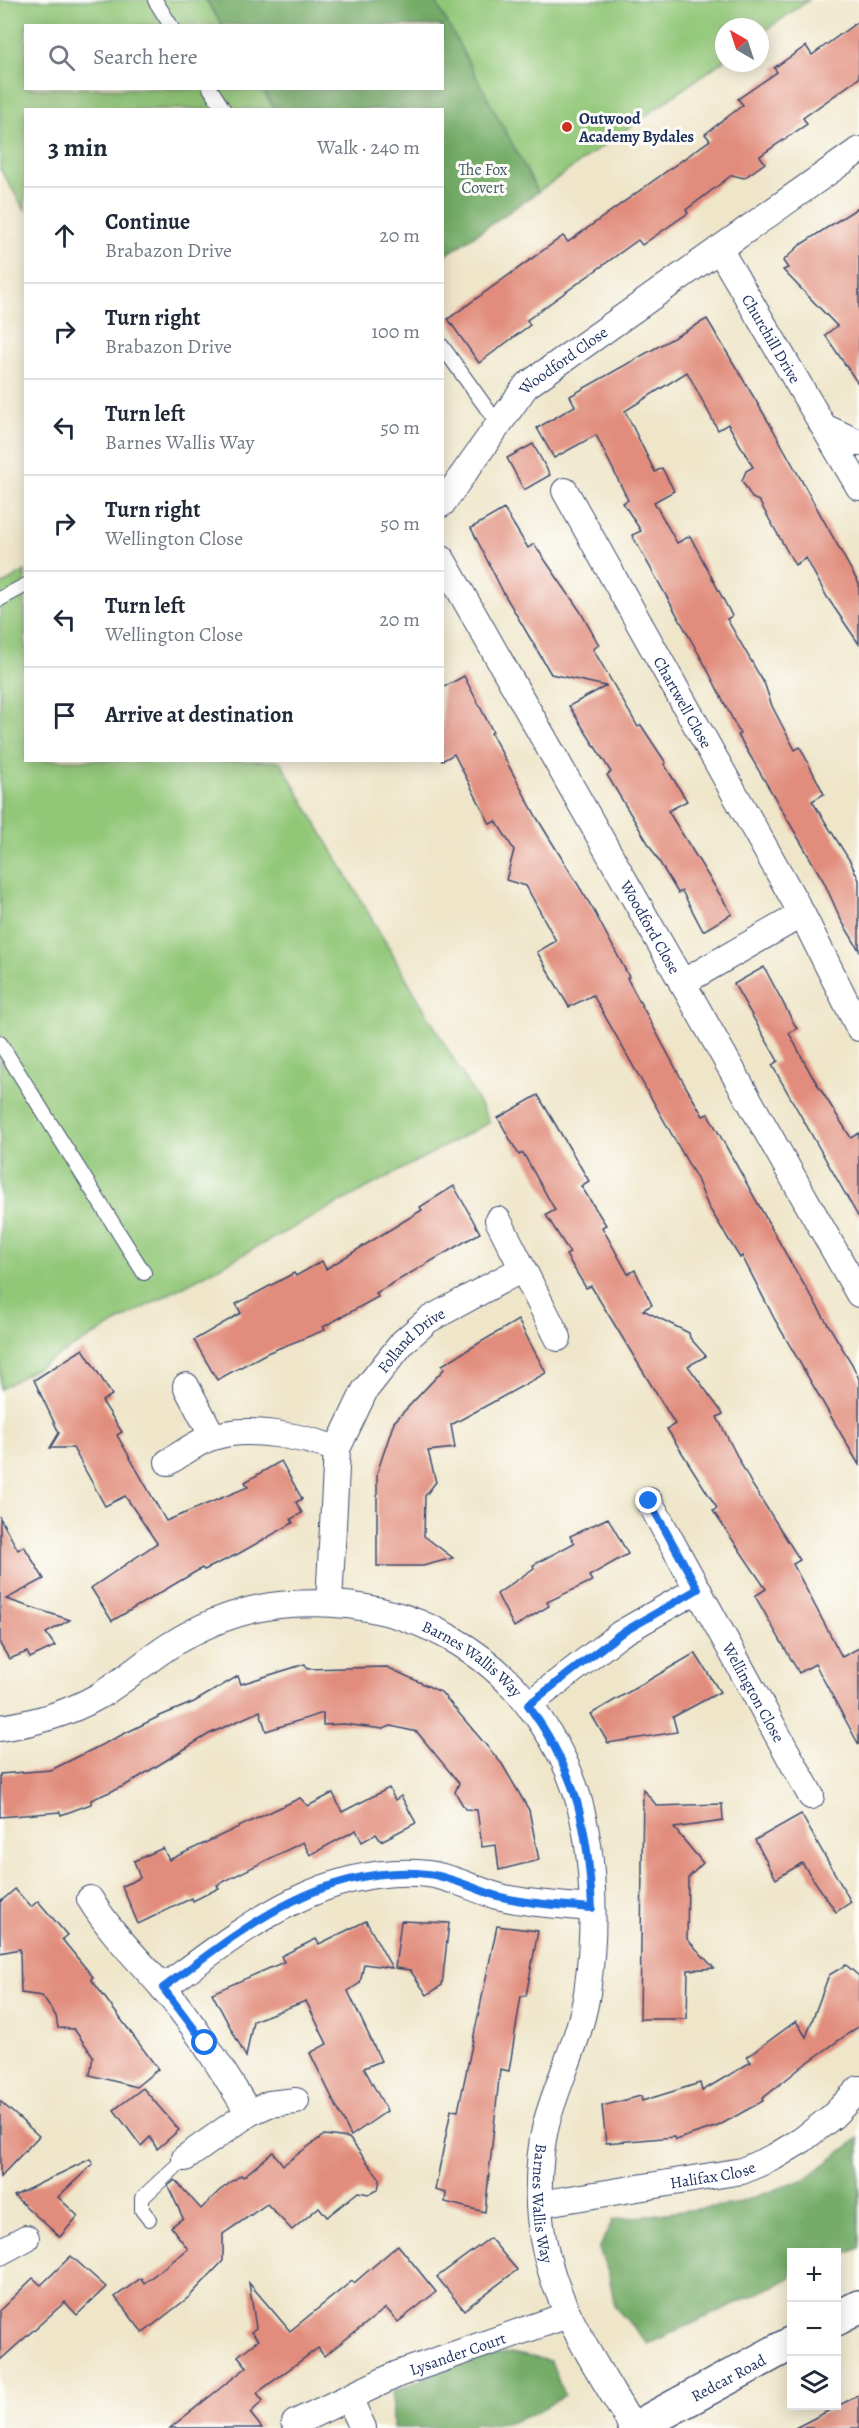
<!DOCTYPE html>
<html lang="en">
<head>
<meta charset="utf-8">
<style>
  :root { --surface:#fff; --page:#f2f2f3; --text:#1f2937; --muted:#747a83; --line:#e0e1e3 }
  body { margin:0; font-family:Alegreya,serif; background:var(--page); color:var(--text) }
  .controls { position:absolute; right:18px; bottom:18px; display:grid; overflow:hidden; border-radius:0px; box-shadow:0 3px 15px #0003 }
  .controls button { width:54px; height:54px; display:grid; place-items:center; padding:0; border:0; border-bottom:2px solid var(--line); background:var(--surface); color:var(--text); font:30px sans-serif }
  .compass { position:absolute; left:715px; top:18px; width:54px; height:54px; border-radius:50%; background:var(--surface); box-shadow:0 3px 15px #0003; rotate:321deg }
  .stop { position:absolute; width:18px; height:18px; margin:-14px; border:4px solid #1a73e8; border-radius:50%; background:#fff }
  .stop.end { background:#1a73e8; border-color:#fff; box-shadow:0 2px 6px #0008 }
  .list { margin:0; padding:0; list-style:none }
  h2 { display:flex; justify-content:space-between; align-items:center; height:78px; margin:0; padding:0 24px; font-size:26px }
  h2 small { font-size:20px; font-weight:400; color:var(--muted) }
  .list li { display:grid; grid-template-columns:39px 1fr auto; gap:18px; align-items:center; box-sizing:border-box; height:96px; padding:0 24px; border-top:2px solid var(--line) }
  .list b { display:block; font-size:22px; white-space:nowrap }
  .list p { margin:0; font-size:20px; white-space:nowrap; color:var(--muted) }
  .list em { font-size:20px; font-style:normal; color:var(--muted) }
  .icon { flex:none; width:33px; height:33px; fill:none; stroke:currentColor; stroke-width:2; stroke-linecap:round; stroke-linejoin:round }
  .map { position:relative; flex:none; width:859px; height:2428px; overflow:hidden }
  .search { position:absolute; background:var(--surface); box-shadow:0 3px 15px #0003; left:24px; top:24px; width:420px; height:66px; display:flex; align-items:center; gap:15px; box-sizing:border-box; padding:0 21px; border-radius:0px; color:var(--muted); font-size:22px }
  .panel { position:absolute; background:var(--surface); box-shadow:0 3px 15px #0003; left:24px; top:108px; width:420px; height:654px; border-radius:0px }
  .map>svg:first-child { display:block }
  .green { fill:#92c778; stroke:#567b6b; stroke-width:1.5 }
  .forest { fill:#75ac68; stroke:#486e63; stroke-width:1.5 }
  .building { fill:#e18c7c }
  .lines { fill:none; stroke-linecap:round; stroke-linejoin:round }
  .service-casing { stroke:#3b4a6e; stroke-width:16 }
  .minor-casing { stroke:#3b4a6e; stroke-width:28 }
  .tertiary-casing { stroke:#3b4a6e; stroke-width:36 }
  .service { stroke:#fff; stroke-width:14 }
  .minor { stroke:#fff; stroke-width:26 }
  .tertiary { stroke:#fff; stroke-width:33 }
  .route { stroke:#1a73e8; stroke-width:8 }
  .poi-dot { fill:#c8321e; stroke:#fdfcf7; stroke-width:2 }
  .labels { text-anchor:middle; stroke-width:6; stroke-linejoin:round; paint-order:stroke }
  .poi-label { font-size:16px; font-weight:bold; fill:#1b2f5e; stroke:#fdfcf7; text-anchor:start }
  .park-label { font-size:16px; fill:#3f5d66; stroke:#fdfcf7 }
  .street-label { font-size:16px; fill:#1b2f5e; stroke:#fdfcf7 }
</style>
</head>
<body>
<div class="map">
<svg width="859" height="2428" viewBox="0 0 859 2428">
  <rect width="100%" height="100%" fill="#fdfcf7"/>
  <filter id="ink" filterUnits="userSpaceOnUse"><feTurbulence type="fractalNoise" baseFrequency=".0167" numOctaves="2"/><feDisplacementMap in="SourceGraphic" scale="12" xChannelSelector="R" yChannelSelector="G"/><feConvolveMatrix kernelMatrix="1 2 1 2 8 2 1 2 1" color-interpolation-filters="sRGB"/></filter>
  <filter id="wash" filterUnits="userSpaceOnUse"><feTurbulence type="fractalNoise" baseFrequency=".008" numOctaves="4" result="noise"/><feDisplacementMap in="SourceGraphic" scale="24" xChannelSelector="R" yChannelSelector="G"/><feGaussianBlur stdDeviation="1.35" result="paint"/><feColorMatrix in="noise" values="0 0 0 0 0 0 0 0 0 0 0 0 0 0 0 0 0 1.4 0 .05"/><feComposite in="paint" operator="in"/></filter>
  <g filter="url(#wash)">
    <rect width="100%" height="100%" fill="#efe6ca"/>
    <g class="green">
      <polygon points="0,0 206,0 222,25 26,26 26,88 262,89 275,109 26,110 25,210 0,169"/>
      <polygon points="435,0 809,0 760,34 760,27 724,27 724,60 538,192"/>
      <polygon points="25,571 26,760 280,761 490,1122 128,1316 0,1389 0,586"/>
    </g>
    <g class="forest">
      <polygon points="206,0 435,0 538,192 443,257 442,110 275,109 262,89 442,88 442,26 222,25"/>
      <polygon points="859,2138 859,2248 837,2258 836,2252 792,2252 791,2278 648,2344 615,2307 609,2275 599,2249 613,2220 735,2204 805,2179"/>
      <path d="M511,2353L551,2361L564,2395C538,2414 509,2428 475,2424L471,2428H393L392,2392L466,2360Z"/>
    </g>
    <g id="blocks">
      <g class="building">
        <polygon points="859,21 859,78 803,118 807,124 760,156 765,163 744,178 732,175 686,210 688,213 642,245 638,240 527,320 530,325 479,363 448,319 563,236 568,242 710,140 705,134 743,105 738,99 777,72 774,68 806,46 812,55"/>
        <polygon points="859,207 859,385 825,335 837,326 783,270 788,268 783,261 800,245"/>
        <polygon points="707,319 774,431 859,584 859,644 827,597 806,558 795,565 759,501 752,498 742,481 746,471 753,467 728,424 718,430 687,372 625,411 655,472 662,468 674,491 654,502 677,543 690,536 732,616 727,619 765,685 772,706 795,750 800,747 824,794 812,801 850,861 859,880 859,950 841,920 824,882 738,735 740,734 705,665 632,535 641,531 623,503 628,500 596,435 554,458 537,428 575,406 570,396"/>
        <polygon points="533,444 550,475 524,490 507,458"/>
        <polygon points="504,509 528,548 534,544 580,611 599,645 593,649 638,727 641,725 666,763 664,764 687,801 668,811 732,914 703,931 682,891 678,893 607,775 611,772 569,706 606,686 551,674 503,592 471,528"/>
        <polygon points="464,676 493,732 491,733 537,818 593,909 629,977 627,978 682,1080 703,1116 708,1114 791,1263 852,1364 859,1379 859,1465 775,1320 742,1256 740,1258 708,1206 697,1179 593,995 569,1007 537,952 556,941 526,886 506,880 514,850 496,821 490,824 454,754 442,761 442,688"/>
        <polygon points="764,967 797,1029 789,1033 811,1074 851,1138 859,1133 859,1218 772,1065 778,1061 734,984"/>
        <polygon points="538,1095 589,1181 581,1186 606,1225 602,1227 628,1274 635,1270 652,1305 643,1310 689,1333 690,1338 706,1356 688,1366 723,1414 717,1417 751,1483 800,1560 793,1564 842,1657 859,1648 859,1745 815,1664 799,1673 755,1596 766,1589 713,1511 717,1508 667,1429 675,1424 591,1286 586,1288 566,1255 570,1253 546,1215 555,1210 523,1153 519,1155 498,1118"/>
        <polygon points="454,1186 480,1233 376,1293 378,1297 323,1327 325,1330 267,1353 217,1380 194,1340 241,1313 236,1304 294,1273 296,1276 322,1261 326,1269 422,1210 420,1207"/>
        <polygon points="518,1320 546,1373 451,1425 455,1448 428,1451 436,1482 425,1496 424,1536 453,1558 423,1566 377,1566 377,1473 394,1422 444,1369 442,1365"/>
        <polygon points="83,1349 112,1395 102,1401 122,1432 117,1435 166,1521 248,1487 245,1482 281,1461 302,1499 296,1502 302,1513 291,1519 293,1523 238,1554 204,1570 202,1568 112,1621 91,1588 157,1543 125,1496 105,1506 73,1448 50,1448 59,1433 34,1380"/>
        <polygon points="0,1518 18,1550 24,1546 44,1579 6,1599 70,1620 46,1633 55,1646 30,1658 27,1652 9,1659 0,1644"/>
        <polygon points="608,1518 628,1554 589,1576 592,1581 547,1602 549,1606 514,1627 497,1594 534,1568 533,1565 574,1543 570,1536"/>
        <polygon points="695,1653 720,1692 673,1717 677,1732 608,1743 591,1714"/>
        <polygon points="305,1664 307,1669 387,1667 441,1692 502,1764 529,1810 539,1860 499,1870 496,1845 482,1847 477,1810 465,1809 455,1792 459,1783 417,1732 391,1726 383,1729 344,1724 323,1725 323,1713 266,1731 260,1711 209,1734 126,1785 91,1800 91,1804 61,1815 60,1812 0,1817 0,1774 51,1770 160,1716 194,1702 238,1676 241,1684"/>
        <polygon points="389,1788 395,1800 401,1796 416,1823 381,1841 376,1834 362,1842 356,1830 310,1855 303,1842 217,1885 219,1888 193,1901 192,1898 138,1924 122,1886 140,1878 134,1861 163,1848 169,1860 300,1798 308,1806 333,1793 342,1812"/>
        <polygon points="643,1789 657,1806 722,1804 723,1821 674,1828 703,1863 688,1878 687,1939 714,1968 688,1970 687,2019 640,2019"/>
        <polygon points="801,1814 851,1902 836,1912 802,1863 776,1879 755,1840"/>
        <polygon points="15,1889 31,1907 38,1901 67,1935 62,1939 93,1977 91,1979 158,2069 136,2087 90,2075 93,2056 74,2029 58,2028 56,2016 42,1996 21,1993 20,1949 0,1953 0,1902"/>
        <polygon points="366,1921 392,1968 364,1964 360,1983 348,1991 381,2061 364,2068 387,2111 351,2136 310,2053 327,2044 306,2001 253,2021 246,2057 212,1993 284,1962 281,1956 316,1939 319,1944"/>
        <polygon points="401,1921 449,1923 442,1985 427,1995 410,1970 395,1968"/>
        <polygon points="497,1926 538,1931 526,1996 521,1996 509,2071 500,2069 485,2212 445,2202 446,2193 435,2190 451,2110 458,2111"/>
        <polygon points="846,1965 859,1976 859,2026 804,2065 762,2099 763,2101 718,2126 675,2140 674,2137 606,2143 602,2106 641,2096 642,2101 700,2083 702,2091 751,2062 747,2057 796,2021 806,2037 829,1975"/>
        <polygon points="143,2088 179,2130 157,2149 150,2137 141,2146 114,2110"/>
        <polygon points="0,2101 39,2136 0,2177"/>
        <polygon points="324,2135 349,2138 380,2179 378,2190 369,2194 358,2192 327,2217 319,2207 292,2230 267,2204 223,2234 223,2261 189,2297 143,2333 115,2297 141,2278 144,2283 188,2249 171,2227 183,2218 168,2186 175,2180 201,2209 219,2191 241,2175 243,2177 273,2152 283,2165"/>
        <polygon points="90,2159 93,2164 58,2197 78,2216 60,2237 14,2196"/>
        <polygon points="490,2238 517,2270 464,2310 437,2277"/>
        <polygon points="398,2245 436,2292 398,2322 386,2308 324,2356 318,2348 257,2393 263,2401 250,2413 262,2428 170,2428 247,2367 238,2356 258,2340 251,2332 256,2328 249,2283 290,2331 352,2281 354,2283"/>
        <polygon points="71,2256 106,2287 77,2315 65,2302 0,2360 0,2310 33,2278 41,2285"/>
        <polygon points="859,2395 859,2428 795,2428"/>
      </g>
    </g>
  </g>
  <g filter="url(#ink)">
    <use href="#blocks" fill-opacity="0" stroke="#3b4a6e" stroke-width="1.5"/>
    <g class="lines">
      <defs>
        <g id="service">
          <polyline points="155,0 171,26"/>
          <polyline points="210,88 224,110"/>
          <polyline points="442,346 498,424"/>
          <polyline points="0,599 26,585"/>
          <polyline points="0,1043 144,1273"/>
          <polyline points="149,2219 142,2210 142,2198 185,2158"/>
        </g>
        <g id="minor">
          <path id="s1" d="M719,249L859,487"/>
          <polyline points="824,427 859,443"/>
          <path id="s2" d="M565,491L802,914L859,1028"/>
          <path id="s3" d="M442,504L526,386L859,150"/>
          <path id="s4" d="M442,559L859,1294"/>
          <polyline points="682,983 802,914"/>
          <polyline points="498,1220 558,1338"/>
          <polyline points="186,1386 213,1437"/>
          <path d="M168,1462C182,1454 198,1441 213,1437C249,1425 303,1437 337,1449"/>
          <path id="s5" d="M649,1501L811,1796"/>
          <path id="s6" d="M329,1603L337,1449L365,1390L403,1342L428,1320L522,1269"/>
          <polyline points="528,1705 620,1634 698,1589"/>
          <path id="s7" d="M0,1728C34,1723 67,1714 97,1697C123,1682 144,1662 169,1646C206,1622 246,1607 290,1604C408,1596 509,1651 563,1759C596,1826 597,1921 587,1993C580,2039 558,2080 546,2124C540,2150 538,2177 539,2205C543,2291 591,2356 633,2428"/>
          <path d="M90,1899C111,1933 137,1958 163,1988C196,2026 222,2070 249,2113"/>
          <path d="M163,1988C242,1930 323,1863 428,1874C452,1877 474,1889 497,1896C528,1904 560,1905 592,1908"/>
          <polyline points="185,2158 249,2113 269,2104 296,2101"/>
          <path id="s8" d="M539,2204L742,2171L774,2157L802,2140L833,2116L859,2089"/>
          <polyline points="0,2252 26,2238"/>
          <polyline points="349,2398 363,2428"/>
          <path id="s9" d="M295,2423L398,2374L568,2315"/>
        </g>
        <g id="tertiary">
          <polyline points="836,2319 859,2307"/>
          <path id="s10" d="M635,2428L792,2343"/>
        </g>
      </defs>
      <use href="#service" class="service-casing"/>
      <use href="#minor" class="minor-casing"/>
      <use href="#tertiary" class="tertiary-casing"/>
      <use href="#service" class="service"/>
      <use href="#minor" class="minor"/>
      <use href="#tertiary" class="tertiary"/>
    </g>
  </g>
  <g class="lines" filter="url(#ink)">
    <path class="route" d="M205,2043L163,1988C242,1929 323,1863 428,1874C452,1877 474,1889 497,1896C528,1904 560,1905 592,1908C588,1826 577,1773 528,1705L620,1634L698,1589L649,1501"/>
  </g>
  <circle class="poi-dot" cx="567" cy="127" r="6"/>
  <g class="labels">
    <g class="poi-label">
      <text x="579" y="124">Outwood<tspan x="579" dy="18">Academy Bydales</tspan></text>
    </g>
    <g class="park-label">
      <text x="483" y="175">The Fox<tspan x="483" dy="18">Covert</tspan></text>
    </g>
    <g class="street-label">
      <text dy="6" stroke="none"><textPath href="#s1" startOffset="104">Churchill Drive</textPath></text>
      <text dy="6" stroke="none"><textPath href="#s3" startOffset="190">Woodford Close</textPath></text>
      <text dy="6" stroke="none"><textPath href="#s2" startOffset="242">Chartwell Close</textPath></text>
      <text dy="6" stroke="none"><textPath href="#s4" startOffset="423">Woodford Close</textPath></text>
      <text dy="6" stroke="none"><textPath href="#s6" startOffset="288">Folland Drive</textPath></text>
      <text dy="6" stroke="none"><textPath href="#s7" startOffset="516">Barnes Wallis Way</textPath></text>
      <text dy="6" stroke="none"><textPath href="#s5" startOffset="218">Wellington Close</textPath></text>
      <text dy="6" stroke="none"><textPath href="#s8" startOffset="176">Halifax Close</textPath></text>
      <text dy="6" stroke="none"><textPath href="#s7" startOffset="1110">Barnes Wallis Way</textPath></text>
      <text dy="6" stroke="none"><textPath href="#s9" startOffset="177">Lysander Court</textPath></text>
      <text dy="6" stroke="none"><textPath href="#s10" startOffset="106">Redcar Road</textPath></text>
    </g>
  </g>
</svg>
<div class="controls">
<button>+</button>
<button>−</button>
<button><svg class="icon" aria-label="layers" viewBox="0 0 24 24"><path d="M12 4l9 5-9 5-9-5zM3 14l9 5 9-5"/></svg></button>
</div>
<svg class="compass" viewBox="-18 -18 36 36"><path d="M0-13l5 13h-10z" fill="#e53935"/><path d="M0 13l5-13h-10z" fill="#747a83"/></svg>
<div class="stop" style="left:205px;top:2043px"></div>
<div class="stop end" style="left:649px;top:1501px"></div>
<div class="search"><svg class="icon" aria-label="search" viewBox="0 0 24 24"><circle cx="10" cy="10" r="6"/><path d="M15 15l6 6"/></svg>Search here</div>
<section class="panel">
<h2>3 min<small>Walk · 240 m</small></h2>
<ul class="list">
<li><svg class="icon" aria-label="ahead" viewBox="0 0 24 24"><path d="M12 20V5M6 11l6-6 6 6"/></svg><div><b>Continue</b><p>Brabazon Drive</p></div><em>20 m</em></li>
<li><svg class="icon" aria-label="right" viewBox="0 0 24 24"><path d="M7 20v-9h11M14 6l5 5-5 5"/></svg><div><b>Turn right</b><p>Brabazon Drive</p></div><em>100 m</em></li>
<li><svg class="icon" aria-label="left" viewBox="0 0 24 24"><path d="M17 20v-9H6M10 6l-5 5 5 5"/></svg><div><b>Turn left</b><p>Barnes Wallis Way</p></div><em>50 m</em></li>
<li><svg class="icon" aria-label="right" viewBox="0 0 24 24"><path d="M7 20v-9h11M14 6l5 5-5 5"/></svg><div><b>Turn right</b><p>Wellington Close</p></div><em>50 m</em></li>
<li><svg class="icon" aria-label="left" viewBox="0 0 24 24"><path d="M17 20v-9H6M10 6l-5 5 5 5"/></svg><div><b>Turn left</b><p>Wellington Close</p></div><em>20 m</em></li>
<li><svg class="icon" aria-label="arrive" viewBox="0 0 24 24"><path d="M6 21V4h12l-3 4 3 4H6"/></svg><div><b>Arrive at destination</b></div></li>
</ul>
</section>
</div>
</body>
</html>
